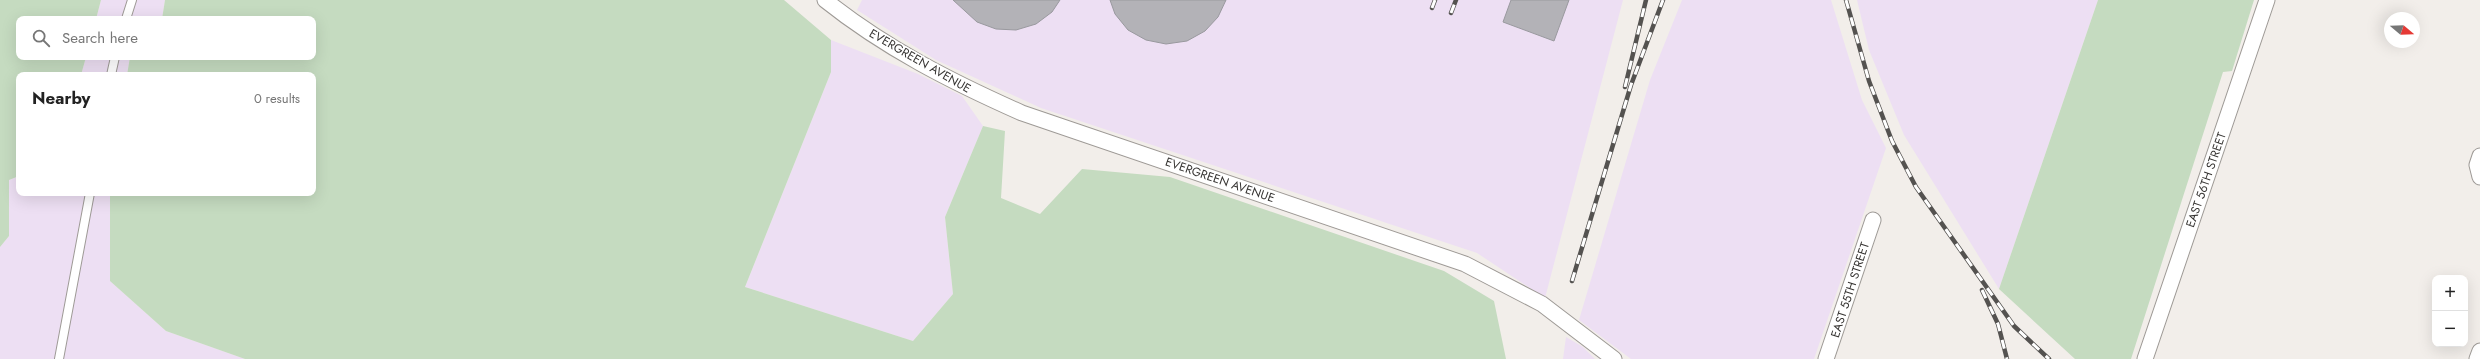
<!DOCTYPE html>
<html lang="en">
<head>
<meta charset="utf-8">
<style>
  :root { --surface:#fff; --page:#f2f2f2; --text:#222; --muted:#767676; --line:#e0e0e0 }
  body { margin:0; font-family:Jost,sans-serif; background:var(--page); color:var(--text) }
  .controls { position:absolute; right:12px; bottom:12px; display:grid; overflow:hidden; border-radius:8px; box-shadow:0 4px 16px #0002 }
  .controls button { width:36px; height:36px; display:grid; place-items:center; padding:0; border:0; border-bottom:1px solid var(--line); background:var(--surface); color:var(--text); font:20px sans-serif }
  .compass { position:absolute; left:2384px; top:12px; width:36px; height:36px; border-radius:50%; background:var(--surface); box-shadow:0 4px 16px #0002; rotate:109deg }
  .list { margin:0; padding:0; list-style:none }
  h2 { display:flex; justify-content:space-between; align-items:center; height:52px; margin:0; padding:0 16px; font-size:17px }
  h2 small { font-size:13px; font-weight:400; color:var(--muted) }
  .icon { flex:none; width:22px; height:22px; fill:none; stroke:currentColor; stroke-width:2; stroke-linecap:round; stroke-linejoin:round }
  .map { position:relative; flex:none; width:2480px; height:359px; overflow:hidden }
  .search { position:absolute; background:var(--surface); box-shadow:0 4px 16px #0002; left:16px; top:16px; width:300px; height:44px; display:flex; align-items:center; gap:10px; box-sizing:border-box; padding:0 14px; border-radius:8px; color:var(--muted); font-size:15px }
  .panel { position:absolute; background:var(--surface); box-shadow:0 4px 16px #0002; left:16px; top:72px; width:300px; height:124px; border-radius:8px }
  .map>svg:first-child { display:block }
  .industrial { fill:#eddff3 }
  .green { fill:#c5dbc0 }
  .building { fill:#b3b2b7; stroke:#99999e }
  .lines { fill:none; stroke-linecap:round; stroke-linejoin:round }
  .lane-casing { stroke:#9e9a96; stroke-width:10 }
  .street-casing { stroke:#9e9a96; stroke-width:17 }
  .lane { stroke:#fff; stroke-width:8 }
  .street { stroke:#fff; stroke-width:15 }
  .rail-casing { stroke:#545250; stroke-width:4.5 }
  .rail { stroke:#fff; stroke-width:3; stroke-dasharray:9; stroke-linecap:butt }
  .labels { text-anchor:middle; stroke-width:3; stroke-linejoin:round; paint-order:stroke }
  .street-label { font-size:12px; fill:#363432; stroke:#fff }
</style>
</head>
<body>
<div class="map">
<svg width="2480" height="359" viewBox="0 0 2480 359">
  <rect width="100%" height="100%" fill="#f2eeea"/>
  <g class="industrial">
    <polygon points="101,0 165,0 162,19 96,19"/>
    <polygon points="862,0 1623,0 1545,298 1477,253 1041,108 936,60 857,10"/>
    <polygon points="1682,0 1831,0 1862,100 1886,148 1814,359 1631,359 1579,320 1650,80"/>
    <polygon points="1857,0 2098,0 1999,289 1904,135 1869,50"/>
    <polygon points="831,40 918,74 962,96 983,126 945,217 953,294 913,341 745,287 831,72"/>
    <polygon points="86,57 130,57 127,75 81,75"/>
    <polygon points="19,176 19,193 110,193 110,281 166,331 245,359 0,359 0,247 9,236 9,180"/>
    <polygon points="1566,337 1583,347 1595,359 1563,359"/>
  </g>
  <g class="green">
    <polygon points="0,0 101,0 96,19 19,19 19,57 86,57 81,75 19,75 19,176 9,180 9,236 0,247"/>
    <polygon points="165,0 784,0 831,40 831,72 745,287 913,341 953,294 945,217 983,126 1005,131 1001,198 1040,214 1082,169 1170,177 1444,271 1494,301 1506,359 245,359 166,331 110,281 110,193 313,193 313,75 127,75 130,57 313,57 313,19 162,19"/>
    <polygon points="2098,0 2254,0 2232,71 2223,72 2131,359 2075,359 1999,289"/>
  </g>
  <g class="building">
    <polygon points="953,0 1060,0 1052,12 1036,24 1016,30 996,29 977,22"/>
    <polygon points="1110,0 1226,0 1218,17 1205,31 1187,41 1166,44 1146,40 1128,30 1115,14"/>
    <polygon points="1511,0 1569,0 1554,41 1503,22"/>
  </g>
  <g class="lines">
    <defs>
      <g id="lane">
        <polyline points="126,19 132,0"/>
        <polyline points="111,75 115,57"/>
        <polyline points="59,359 90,193"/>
      </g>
      <g id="street">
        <path d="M825,0C885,48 952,82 1022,113L1465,264L1542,304L1614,359"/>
        <polyline points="2480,156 2477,165 2480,177"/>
        <polyline points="1826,359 1873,220"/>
        <polyline points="2145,359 2267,0"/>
        <polyline points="2477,359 2480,351"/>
      </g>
    </defs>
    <use href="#lane" class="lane-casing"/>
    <use href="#street" class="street-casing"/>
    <use href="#lane" class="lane"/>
    <use href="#street" class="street"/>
    <defs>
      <g id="rail">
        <polyline points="1846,0 1869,81 1892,141 1916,187 2014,326 2049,359"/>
        <polyline points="1432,8 1435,0"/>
        <polyline points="1451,13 1456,0"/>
        <polyline points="1625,87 1646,0"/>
        <polyline points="1572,281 1631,85 1663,0"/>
        <polyline points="1982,290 1998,324 2007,359"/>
      </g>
    </defs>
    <use href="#rail" class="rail-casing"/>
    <use href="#rail" class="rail"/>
  </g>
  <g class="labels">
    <g class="street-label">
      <text transform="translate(920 61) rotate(30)" y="4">EVERGREEN AVENUE</text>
      <text transform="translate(1220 180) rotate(19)" y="4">EVERGREEN AVENUE</text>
      <text transform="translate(2206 180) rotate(-71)" y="4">EAST 56TH STREET</text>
      <text transform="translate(1850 290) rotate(-72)" y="4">EAST 55TH STREET</text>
    </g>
  </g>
</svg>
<div class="controls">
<button>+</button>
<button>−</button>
</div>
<svg class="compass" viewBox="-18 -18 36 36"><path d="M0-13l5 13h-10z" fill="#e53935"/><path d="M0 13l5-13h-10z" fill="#767676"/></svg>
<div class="search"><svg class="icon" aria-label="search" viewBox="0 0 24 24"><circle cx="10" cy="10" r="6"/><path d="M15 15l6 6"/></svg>Search here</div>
<section class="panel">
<h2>Nearby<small>0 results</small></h2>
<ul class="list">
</ul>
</section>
</div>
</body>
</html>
